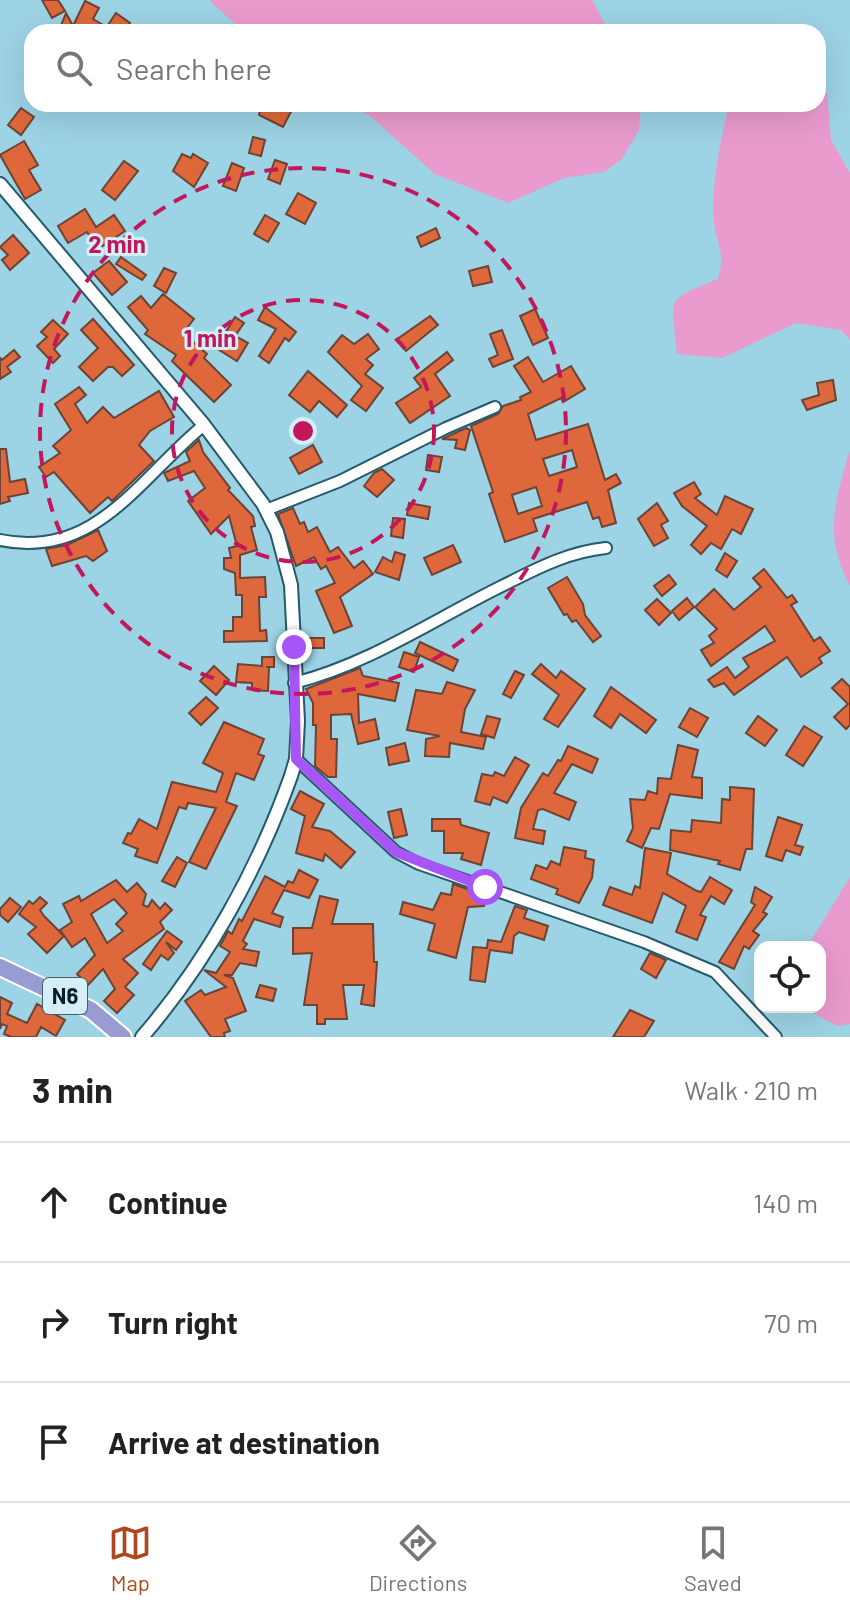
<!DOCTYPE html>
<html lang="en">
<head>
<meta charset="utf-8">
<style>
  :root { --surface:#fff; --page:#f6f6f6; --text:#222; --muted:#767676; --line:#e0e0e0; --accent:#ad471e }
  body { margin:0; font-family:Barlow,sans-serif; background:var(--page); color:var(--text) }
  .controls { position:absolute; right:24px; bottom:24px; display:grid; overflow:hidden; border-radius:16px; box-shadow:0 8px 32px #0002 }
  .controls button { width:72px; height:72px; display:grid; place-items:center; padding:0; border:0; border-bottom:2px solid var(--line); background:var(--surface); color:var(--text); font:40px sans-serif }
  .stop { position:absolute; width:24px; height:24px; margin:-18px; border:6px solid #a855f7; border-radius:50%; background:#fff }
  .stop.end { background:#a855f7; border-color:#fff; box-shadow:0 2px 8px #0008 }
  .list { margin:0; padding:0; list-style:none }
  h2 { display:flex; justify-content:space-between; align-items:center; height:104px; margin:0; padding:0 32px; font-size:34px }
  h2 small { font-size:26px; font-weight:400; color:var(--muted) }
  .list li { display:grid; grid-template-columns:52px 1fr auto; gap:24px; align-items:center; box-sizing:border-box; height:120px; padding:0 32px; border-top:2px solid var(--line) }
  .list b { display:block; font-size:30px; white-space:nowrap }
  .list em { font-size:26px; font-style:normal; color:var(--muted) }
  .icon { flex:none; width:44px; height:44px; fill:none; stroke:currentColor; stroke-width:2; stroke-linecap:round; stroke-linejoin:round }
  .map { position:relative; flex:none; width:850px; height:1037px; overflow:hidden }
  .search { position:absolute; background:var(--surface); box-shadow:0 8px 32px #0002; left:24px; right:24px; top:24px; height:88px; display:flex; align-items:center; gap:20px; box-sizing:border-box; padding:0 28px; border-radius:24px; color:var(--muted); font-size:30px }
  .sheet { height:464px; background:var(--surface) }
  nav { display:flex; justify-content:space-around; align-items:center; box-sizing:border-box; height:112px; border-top:2px solid var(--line); background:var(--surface); font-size:22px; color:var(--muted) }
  nav a { display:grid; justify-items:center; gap:4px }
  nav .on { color:var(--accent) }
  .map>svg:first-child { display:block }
  .green { fill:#e99bce }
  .building { fill:#de683b; stroke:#6c4334; stroke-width:2; fill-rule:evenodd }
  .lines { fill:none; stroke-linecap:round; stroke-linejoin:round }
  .minor-casing { stroke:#245a6a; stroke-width:14 }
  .tertiary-casing { stroke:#245a6a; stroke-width:16 }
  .trunk-casing { stroke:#fff; stroke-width:20 }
  .minor { stroke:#fff; stroke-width:10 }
  .tertiary { stroke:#fff; stroke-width:12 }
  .trunk { stroke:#989cd3; stroke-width:16 }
  .route { stroke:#a855f7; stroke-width:10 }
  .ring { fill:none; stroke:#c2185b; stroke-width:4; stroke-dasharray:14 10 }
  .labels { text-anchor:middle; stroke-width:6; stroke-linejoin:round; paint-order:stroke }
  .shield { fill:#d4eff8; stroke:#465d65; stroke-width:2 }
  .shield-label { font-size:22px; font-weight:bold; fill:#091f26 }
  .centre { fill:#c2185b; stroke:#d4eff8; stroke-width:4 }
  .ring-label { font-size:24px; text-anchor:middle; font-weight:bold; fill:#c2185b; stroke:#d4eff8; stroke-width:6; stroke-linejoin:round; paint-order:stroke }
</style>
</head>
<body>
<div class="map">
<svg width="850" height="1037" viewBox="0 0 850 1037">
  <rect width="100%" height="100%" fill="#9cd3e5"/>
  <g class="green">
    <polygon points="209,0 592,0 609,32 244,32"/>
    <path d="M818,83L827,92L831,140L850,173V340L841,330L796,323L722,358L677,354C672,298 662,301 718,279C727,250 714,240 713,213C713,176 720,144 728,109L731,104H818Z"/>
    <polygon points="347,104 641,104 639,130 622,159 604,172 564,178 508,203 435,174 369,115"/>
    <path d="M850,449V586C822,535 836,501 850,449Z"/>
    <polygon points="850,877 850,1024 837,1026 802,1007 820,1007 820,947 807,947"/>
  </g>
  <g class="building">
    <polygon points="42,0 58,0 65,11 52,18"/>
    <polygon points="85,1 99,8 93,19 115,32 70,32 60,28 66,13 73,26"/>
    <polygon points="116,13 130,23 123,32 108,25"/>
    <polygon points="276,104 295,104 283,127 259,115 261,105 272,110"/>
    <polygon points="21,108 34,117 21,135 8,125"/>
    <polygon points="253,137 265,140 261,156 249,153"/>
    <polygon points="24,141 38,165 29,170 41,190 25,199 0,155"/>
    <polygon points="182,154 191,158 193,154 208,163 194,187 173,171"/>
    <polygon points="275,160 287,164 280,184 268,179"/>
    <polygon points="124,161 138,171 115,200 102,190"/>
    <polygon points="232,163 244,168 236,191 223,186"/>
    <polygon points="298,193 316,203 305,224 286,214"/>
    <polygon points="85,209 96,227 114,215 125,231 98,249 87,232 68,243 58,226"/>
    <polygon points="265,215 279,223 268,242 254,234"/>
    <polygon points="436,228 440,238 421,247 417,237"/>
    <polygon points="13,235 29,253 10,270 2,260 8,255 0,247"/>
    <polygon points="121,257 146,275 142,280 116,264"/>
    <polygon points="109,261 127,282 112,295 93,273"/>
    <polygon points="488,266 492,282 473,286 469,271"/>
    <polygon points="164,268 176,273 166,293 154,286"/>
    <polygon points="163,294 194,319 183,333 207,354 204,358 231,385 214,402 172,361 176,355 145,334 148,330 128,307 141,296 151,308"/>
    <polygon points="265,307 296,332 289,341 285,338 269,363 259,356 276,329 258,320"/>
    <polygon points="535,309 548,338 533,345 520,316"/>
    <polygon points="430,316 438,325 406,351 396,340"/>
    <polygon points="235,317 244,323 235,336 248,343 237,361 216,348"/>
    <polygon points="93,319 134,365 122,376 113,367 108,367 93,381 79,367 98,348 81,330"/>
    <polygon points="53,320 68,334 54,349 60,356 53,363 37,346 47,337 41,332"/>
    <polygon points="502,330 513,359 493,367 489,359 498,355 490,334"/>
    <polygon points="368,334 379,349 366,359 373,365 365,374 383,388 366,411 351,400 362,386 328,352 342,335 354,344"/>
    <polygon points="14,350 20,357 7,367 11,372 0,379 0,358 2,360"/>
    <polygon points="447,352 453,360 435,374 450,396 410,423 396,403 421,387 414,378"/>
    <path d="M528,357L543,382L571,366L585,389L563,402L561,398L528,414L536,440L588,424L605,480L616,474L621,483L608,490L616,523L602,527L599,517L593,519L587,502L533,519L537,531L505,542L489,494L493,492L471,426L498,414L503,406L521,400L520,397L531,392L514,366ZM572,450L577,467L549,476L543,459ZM536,487L542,506L518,514L512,495Z"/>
    <polygon points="308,371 347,405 337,417 319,401 310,412 289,395"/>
    <polygon points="833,380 836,400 807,410 802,400 819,395 817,383"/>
    <polygon points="79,387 86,395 75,404 87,423 103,407 114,418 159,391 174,417 150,431 139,445 154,461 112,501 108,497 90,513 54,472 46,477 39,467 60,453 53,446 71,430 55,404"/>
    <polygon points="466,428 470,430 465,450 455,448 457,440 442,439"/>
    <polygon points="199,440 203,452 230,488 228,490 253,516 255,526 251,527 257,550 240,555 240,578 265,577 266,597 259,597 260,631 266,630 267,641 224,642 224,631 233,631 233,617 242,617 242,595 236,595 235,573 224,569 224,558 231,558 229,548 237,546 229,516 211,534 188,501 205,488 194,471 168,481 164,473 190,461 186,452"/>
    <polygon points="313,445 322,462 299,474 290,458"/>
    <polygon points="0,449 6,449 10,482 25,479 28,493 8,497 10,501 0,504"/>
    <polygon points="428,455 442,457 439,472 426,470"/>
    <polygon points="382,469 394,480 377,497 364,486 374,473"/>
    <polygon points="694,482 701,494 695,498 717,515 725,496 753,509 741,534 732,529 721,549 711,543 701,554 691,545 707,526 682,506 674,493"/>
    <polygon points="409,503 430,507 428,519 407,515"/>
    <polygon points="657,503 668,521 661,525 668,538 654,546 638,519"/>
    <polygon points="293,508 300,524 304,522 308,532 317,527 330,552 338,547 354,568 363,561 373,574 340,597 352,626 334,633 316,591 335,583 326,566 321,569 314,557 296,566 278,514"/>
    <polygon points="393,518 405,519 403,538 391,536"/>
    <polygon points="98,530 107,551 93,561 86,556 52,566 46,549 67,545"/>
    <polygon points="453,545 461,562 432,575 424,558"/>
    <polygon points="395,552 405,555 399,580 375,572 383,557 392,562"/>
    <polygon points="725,553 737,561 727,577 716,570"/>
    <polygon points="764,569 787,598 792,595 797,602 791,605 814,641 820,637 830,651 819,658 822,663 801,677 787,657 734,695 724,683 714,687 708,680 727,667 735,678 749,667 743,658 775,641 765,626 711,666 701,650 714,643 709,636 717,629 695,607 714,589 734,610 761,587 753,578"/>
    <polygon points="669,575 676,584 662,596 654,586"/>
    <polygon points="567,577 583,604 585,615 601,636 593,642 576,620 572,622 567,614 564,615 548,588"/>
    <polygon points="687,598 694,607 679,620 672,611"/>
    <polygon points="657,599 671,613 659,625 645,610"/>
    <rect x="303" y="638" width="21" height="10"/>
    <polygon points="420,642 458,660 453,671 415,653"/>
    <polygon points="404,652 419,657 414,672 399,667"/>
    <polygon points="262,657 274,657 274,667 266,667 269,667 268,691 252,690 252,683 236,682 238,664 262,666"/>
    <polygon points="541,664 556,678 561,671 585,689 558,727 544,719 559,695 532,674"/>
    <polygon points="214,666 229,680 216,695 200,681"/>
    <polygon points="360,668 363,676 399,683 395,701 358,694 359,723 375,719 379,739 358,744 351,714 331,715 331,739 337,739 336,777 328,777 315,766 316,725 313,725 313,703 306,689"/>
    <polygon points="515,671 524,675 511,698 503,694"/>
    <polygon points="842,679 850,687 850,725 846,729 834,717 848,704 832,688"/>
    <polygon points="447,682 475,690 465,709 461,732 486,737 483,749 450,743 449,757 425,756 426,739 440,736 407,730 416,690 442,694"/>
    <polygon points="611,687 656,720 646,733 620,714 611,728 594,716"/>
    <polygon points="206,697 218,708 201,725 189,713"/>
    <polygon points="690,708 708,718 697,737 679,727"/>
    <polygon points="487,716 500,719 494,738 481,734"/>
    <polygon points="758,716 777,730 765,746 746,733"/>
    <polygon points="224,722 264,739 258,754 264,756 254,780 236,773 226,802 237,806 206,869 189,862 216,808 188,803 186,809 179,807 157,863 135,856 138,849 123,843 128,833 131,834 139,819 157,829 172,782 216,792 223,773 203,763"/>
    <polygon points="804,726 822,737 803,766 786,755"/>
    <polygon points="405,743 409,761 389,765 386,748"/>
    <polygon points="678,745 698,750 692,777 702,778 702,798 670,794 659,829 651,828 642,848 627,841 633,828 630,799 645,800 648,791 657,794 658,778 671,779"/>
    <polygon points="568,746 598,759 592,773 572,764 554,793 576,802 569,820 543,809 538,810 533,829 545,831 543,844 515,838 521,808 543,773 548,776 558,760 561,761"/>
    <polygon points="515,757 529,765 507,803 493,797 490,805 475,801 482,774 493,776 495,772 504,776"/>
    <polygon points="730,787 754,789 752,849 746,849 740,870 718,864 720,861 670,850 671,830 691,832 692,820 721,823 722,799 730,800"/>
    <polygon points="300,791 324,804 312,827 330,831 355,852 341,868 325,854 323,861 296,853 305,816 291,809"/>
    <polygon points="401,809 407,835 394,838 388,812"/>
    <polygon points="778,817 802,825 795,845 803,847 800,855 786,850 782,861 766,856"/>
    <polygon points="432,819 460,819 461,825 489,833 481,865 461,859 463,853 444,853 444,831 432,831"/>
    <polygon points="564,847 586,851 585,858 594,860 592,878 579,903 556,894 558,889 531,879 536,865 547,869 551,861 560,865"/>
    <polygon points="645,848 671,853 667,874 697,891 701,892 710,877 732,890 724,904 711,896 700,915 706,917 697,940 676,932 686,906 663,893 652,923 603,905 610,887 632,895 635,886 640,888"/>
    <polygon points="177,857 187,863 175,887 162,881"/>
    <polygon points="299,870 318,880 309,898 284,890 272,913 283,917 280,927 254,919 243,941 247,944 243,949 259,952 256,966 240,963 232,975 224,975 233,978 246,1011 225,1019 230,1031 224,1033 225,1037 211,1037 185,1001 201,990 205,995 226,987 204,970 216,973 230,952 220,946 228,931 232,934 239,919 242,921 265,876 285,887 288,881 293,883"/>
    <path d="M116,880L127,892L137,883L146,894L143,905L148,907L152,900L160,909L165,903L172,910L160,922L164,929L123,959L138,973L125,987L134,995L117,1013L104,1001L115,989L103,969L88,985L77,974L95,955L85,938L72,947L60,930L72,922L63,904L79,896L81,901ZM114,899L127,913L116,924L123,931L107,943L91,914Z"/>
    <polygon points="453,884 473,891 473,895 486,896 484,906 468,907 456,958 428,950 435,924 400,914 403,902 433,910 441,893 451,895"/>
    <polygon points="755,887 772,897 763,912 767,914 753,931 759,935 749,949 744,946 734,969 719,962 755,905 751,902"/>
    <polygon points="320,896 338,900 332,924 373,924 374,962 377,962 374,1006 361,1004 364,985 343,985 347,1019 325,1019 325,1024 317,1024 317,1005 304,1005 312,953 293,954 293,928 312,928"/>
    <polygon points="40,897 47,903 40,910 44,916 64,936 47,953 28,934 36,927 19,914 29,901 33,904"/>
    <polygon points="10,898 21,907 8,922 0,915 0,909"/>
    <polygon points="515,906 527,910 524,918 548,926 544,940 519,932 514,936 512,953 490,950 485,982 470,980 473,947 487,948 488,940 501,942"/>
    <polygon points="167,931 182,942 176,950 166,942 174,953 168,960 161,955 151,970 143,964"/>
    <polygon points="650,953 666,960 656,978 641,969"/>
    <polygon points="260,985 276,989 273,1001 256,997"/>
    <polygon points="0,997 12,1003 7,1014 27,1023 37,1004 65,1020 56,1036 41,1027 36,1037 11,1037 4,1034 7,1026 2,1024 0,1029"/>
    <polygon points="630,1010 654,1021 644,1037 613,1037"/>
  </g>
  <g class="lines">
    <defs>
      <g id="minor">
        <polyline points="266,510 340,481 446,428 495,407"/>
        <path d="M0,540C96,560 140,477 204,425"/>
        <path d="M294,683C369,664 433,620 502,586C536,569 567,552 606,548"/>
        <polyline points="296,759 396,852 419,864 644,942 715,972 776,1037"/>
      </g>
      <path id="tertiary" d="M0,184L204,425L263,504L277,532L291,585L298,721L296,759L291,776C258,869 207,962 142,1037"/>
      <polyline id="trunk" points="0,967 91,1010 123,1037"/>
    </defs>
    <use href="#minor" class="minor-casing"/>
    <use href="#tertiary" class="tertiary-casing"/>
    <use href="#trunk" class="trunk-casing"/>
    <use href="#minor" class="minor"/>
    <use href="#tertiary" class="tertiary"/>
    <use href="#trunk" class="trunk"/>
  </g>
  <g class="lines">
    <polyline class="route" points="294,647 296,759 396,852 485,887"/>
  </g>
  <g class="ring">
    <circle cx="303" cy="431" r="131"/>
    <circle cx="303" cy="431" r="263"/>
  </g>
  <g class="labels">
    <rect class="shield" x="43" y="978" width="44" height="36" rx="6"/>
    <g class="shield-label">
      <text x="65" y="1004">N6</text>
    </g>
  </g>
  <circle cx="303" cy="431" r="12" class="centre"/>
  <g class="ring-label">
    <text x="117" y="253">2 min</text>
    <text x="210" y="347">1 min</text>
  </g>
</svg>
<div class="controls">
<button><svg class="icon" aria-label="locate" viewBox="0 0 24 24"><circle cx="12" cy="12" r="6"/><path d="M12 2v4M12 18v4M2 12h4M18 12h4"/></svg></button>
</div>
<div class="stop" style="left:485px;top:887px"></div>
<div class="stop end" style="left:294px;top:647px"></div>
<div class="search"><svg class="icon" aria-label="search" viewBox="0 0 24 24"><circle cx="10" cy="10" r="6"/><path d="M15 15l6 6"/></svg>Search here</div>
</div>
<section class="sheet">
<h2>3 min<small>Walk · 210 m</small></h2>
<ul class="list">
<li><svg class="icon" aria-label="ahead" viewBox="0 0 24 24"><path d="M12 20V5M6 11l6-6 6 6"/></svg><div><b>Continue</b></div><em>140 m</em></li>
<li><svg class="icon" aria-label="right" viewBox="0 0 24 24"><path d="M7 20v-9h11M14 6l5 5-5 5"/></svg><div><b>Turn right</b></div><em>70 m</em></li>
<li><svg class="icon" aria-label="arrive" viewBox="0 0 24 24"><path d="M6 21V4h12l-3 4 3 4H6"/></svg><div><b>Arrive at destination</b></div></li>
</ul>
</section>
<nav>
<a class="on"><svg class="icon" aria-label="map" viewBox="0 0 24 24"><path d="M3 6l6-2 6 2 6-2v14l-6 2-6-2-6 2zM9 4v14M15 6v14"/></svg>Map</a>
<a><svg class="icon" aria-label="directions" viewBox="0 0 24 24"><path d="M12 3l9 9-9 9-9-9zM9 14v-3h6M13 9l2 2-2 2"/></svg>Directions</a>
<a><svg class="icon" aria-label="saved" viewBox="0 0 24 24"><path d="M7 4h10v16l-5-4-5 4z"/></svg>Saved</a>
</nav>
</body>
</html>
